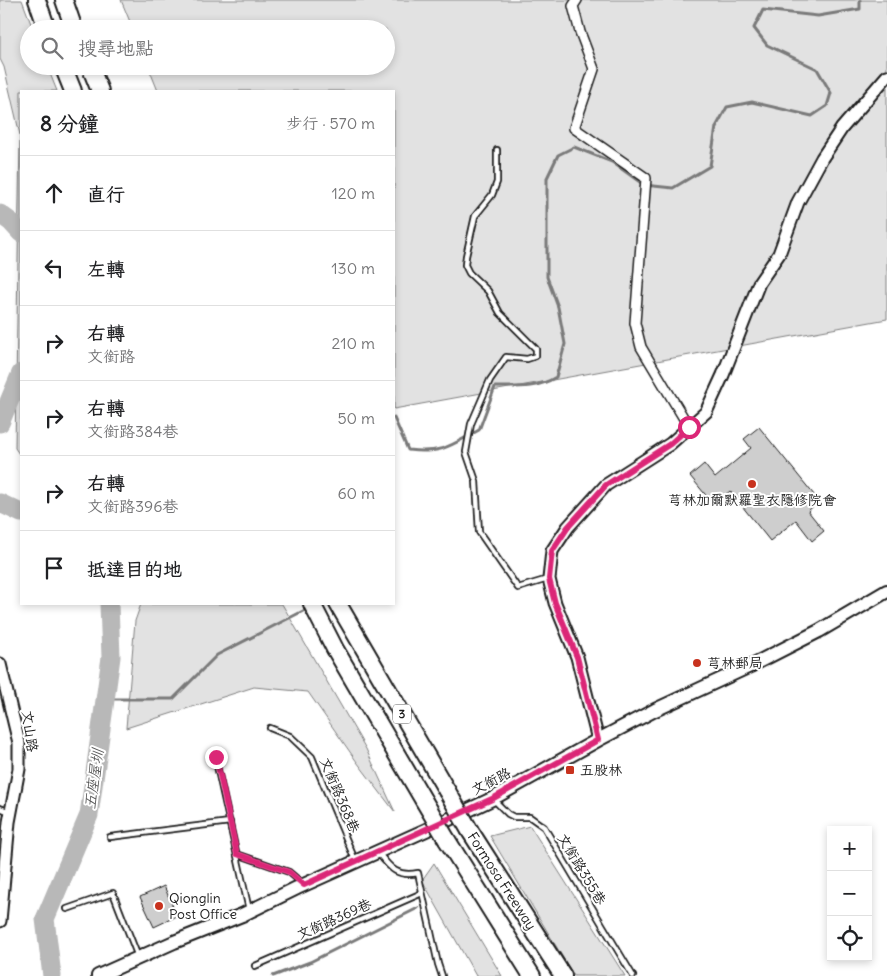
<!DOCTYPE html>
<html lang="zh-TW">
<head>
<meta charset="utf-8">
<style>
  :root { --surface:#fff; --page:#f2f2f2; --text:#202124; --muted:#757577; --line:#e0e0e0 }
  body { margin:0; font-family:Delius,"LXGW WenKai TC",sans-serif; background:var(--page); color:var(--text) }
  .controls { position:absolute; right:15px; bottom:15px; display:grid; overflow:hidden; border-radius:0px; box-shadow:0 2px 8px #0003 }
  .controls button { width:45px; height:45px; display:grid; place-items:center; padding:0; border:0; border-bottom:1px solid var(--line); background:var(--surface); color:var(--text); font:25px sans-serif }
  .stop { position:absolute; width:15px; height:15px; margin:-11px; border:4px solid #db2777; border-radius:50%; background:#fff }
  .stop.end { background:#db2777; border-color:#fff; box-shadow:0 1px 5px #0008 }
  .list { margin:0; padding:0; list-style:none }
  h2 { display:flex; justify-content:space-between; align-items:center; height:65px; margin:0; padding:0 20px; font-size:21px }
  h2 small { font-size:16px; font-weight:400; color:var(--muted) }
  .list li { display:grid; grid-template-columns:32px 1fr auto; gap:15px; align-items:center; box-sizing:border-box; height:75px; padding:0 20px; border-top:1px solid var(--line) }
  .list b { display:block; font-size:19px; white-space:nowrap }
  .list p { margin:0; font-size:16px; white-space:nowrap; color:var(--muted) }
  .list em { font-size:16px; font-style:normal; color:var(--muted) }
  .icon { flex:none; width:28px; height:28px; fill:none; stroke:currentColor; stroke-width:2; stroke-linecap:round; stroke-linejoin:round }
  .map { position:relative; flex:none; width:887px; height:976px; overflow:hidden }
  .search { position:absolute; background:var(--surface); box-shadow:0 2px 8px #0003; left:20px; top:20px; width:375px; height:55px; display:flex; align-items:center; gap:12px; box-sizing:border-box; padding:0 18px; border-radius:28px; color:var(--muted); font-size:19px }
  .panel { position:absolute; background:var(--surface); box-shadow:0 2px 8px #0003; left:20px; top:90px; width:375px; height:515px; border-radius:0px }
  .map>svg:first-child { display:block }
  .green { fill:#e2e2e2; stroke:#7f7f7f }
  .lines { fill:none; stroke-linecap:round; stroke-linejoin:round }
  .stream { stroke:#7a7a7a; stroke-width:3 }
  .river { stroke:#b8b8b8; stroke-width:19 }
  .building { fill:#cecece; stroke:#1c1c1c }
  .service-casing { stroke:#1c1c1c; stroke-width:8 }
  .minor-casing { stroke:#1c1c1c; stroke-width:12 }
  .tertiary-casing { stroke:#1c1c1c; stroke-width:15 }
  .secondary-casing { stroke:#1c1c1c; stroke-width:16 }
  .motorway-casing { stroke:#1c1c1c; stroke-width:20 }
  .service { stroke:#fff; stroke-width:4.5 }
  .minor { stroke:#fff; stroke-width:9 }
  .tertiary { stroke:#fff; stroke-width:11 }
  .secondary { stroke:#fff; stroke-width:12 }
  .motorway { stroke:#fff; stroke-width:16 }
  .motorway-bridge-casing { stroke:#1c1c1c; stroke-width:20; stroke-linecap:butt }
  .motorway-bridge { stroke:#fff; stroke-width:16 }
  .route { stroke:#db2777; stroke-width:6 }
  .poi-dot { fill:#c8321e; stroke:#fff; stroke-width:2 }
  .labels { text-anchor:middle; stroke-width:4; stroke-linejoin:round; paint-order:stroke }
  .shield { fill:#fff; stroke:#606060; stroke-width:1 }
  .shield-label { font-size:12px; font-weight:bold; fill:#1c1c1c }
  .poi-label { font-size:14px; fill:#1c1c1c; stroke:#fff; text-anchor:start }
  .street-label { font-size:14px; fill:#1c1c1c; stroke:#fff }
  .water-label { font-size:15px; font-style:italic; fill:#5a5a5a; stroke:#fff }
</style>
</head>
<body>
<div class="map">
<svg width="887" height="976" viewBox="0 0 887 976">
  <rect width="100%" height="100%" fill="#fff"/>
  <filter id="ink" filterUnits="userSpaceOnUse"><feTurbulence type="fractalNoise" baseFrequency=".02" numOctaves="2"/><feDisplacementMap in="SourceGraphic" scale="10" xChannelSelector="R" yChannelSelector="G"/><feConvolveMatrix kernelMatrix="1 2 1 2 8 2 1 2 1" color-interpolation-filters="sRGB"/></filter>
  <g filter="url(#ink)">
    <g class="green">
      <polygon points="0,0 22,0 33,29 29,29 29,66 47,66 57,91 21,91 21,457 15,448 20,135 4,67 0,59"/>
      <polygon points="121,0 887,0 887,319 394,409 394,91 158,91 148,66 386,66 386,29 133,29"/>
      <polygon points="141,604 282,604 366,749 395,812 357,762 308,692 254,687 126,728 135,621"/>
      <polygon points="530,826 625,976 574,976 490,836"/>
      <polygon points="434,863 502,976 476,976 422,880"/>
    </g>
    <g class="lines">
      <g class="stream">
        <path d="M394,418L408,450C442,454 450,446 479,430L495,387C516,387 537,389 556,377L565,344L558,307L547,277V178L558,155L574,147L612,162L644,185L673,188L710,166L716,127L727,107L752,102L812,116L827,106L831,93L817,69L767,45L754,28L763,10L818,16L860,9V0"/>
        <polyline points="105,699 173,699 217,655 307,609"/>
        <polyline points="273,976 310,962 418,908"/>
      </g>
      <g class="river">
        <polyline points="0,214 11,222 21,233"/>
        <polyline points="0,423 21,373"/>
        <polyline points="0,503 21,513"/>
        <polyline points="52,976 45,919 89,815 111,657 109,604"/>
      </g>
    </g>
    <g class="building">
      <polygon points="759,427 819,501 808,511 824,531 812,541 796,520 770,541 730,491 714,505 690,476 704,464 715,478 751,448 744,439"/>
      <polygon points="164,886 177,916 154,927 140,897"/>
    </g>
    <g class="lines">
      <defs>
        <g id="service">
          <polyline points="497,150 497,182 492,195 475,216 466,256 465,265 469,273 488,291 500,313 536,349 536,356 527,359 506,357 490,380 471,424 466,452 476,481 479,532 518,588 548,579"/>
          <polyline points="270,728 290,736 312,757 355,860"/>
          <polyline points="215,757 249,910"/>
          <polyline points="494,800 508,814 514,817 530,817 544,827 633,976"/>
          <polyline points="0,808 10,812"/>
          <polyline points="110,837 230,822"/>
          <polyline points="237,854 289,872 303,884"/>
          <path d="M379,854C391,869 397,877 418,873L438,964L442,976"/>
          <polyline points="67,909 113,893 138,957"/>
          <polyline points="255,966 422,893"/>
        </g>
        <polyline id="minor" points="577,0 573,6 580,32 594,69 574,128 646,178 635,323 641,347 689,427"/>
        <g id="tertiary">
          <polyline points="0,664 19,743 19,769 9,822 0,921"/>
          <polyline points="598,740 577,657 555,603 549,579 552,551 568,527 606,485 670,444 706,412 723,375 759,283 779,254 798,202 822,158 842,128 887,76"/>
        </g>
        <polyline id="secondary" points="98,976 174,942 242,915 297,888 426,830 492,799 598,740 655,710 750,666 819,631 887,591"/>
        <g id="motorway">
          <polyline points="37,0 47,29"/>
          <polyline points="64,0 74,29"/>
          <polyline points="63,66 73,91"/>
          <polyline points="90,66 100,91"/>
          <polyline points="312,604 335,649 424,801"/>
          <polyline points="338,604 447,791"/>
          <polyline points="470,831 563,976"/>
          <polyline points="447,840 532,976"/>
        </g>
      </defs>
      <use href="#service" class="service-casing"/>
      <use href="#minor" class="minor-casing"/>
      <use href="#tertiary" class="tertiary-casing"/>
      <use href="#secondary" class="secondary-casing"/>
      <use href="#motorway" class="motorway-casing"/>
      <use href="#service" class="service"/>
      <use href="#minor" class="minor"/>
      <use href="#tertiary" class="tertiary"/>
      <use href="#secondary" class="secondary"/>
      <use href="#motorway" class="motorway"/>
      <defs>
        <g id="motorway-bridge">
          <polyline points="447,791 470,831"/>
          <polyline points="424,801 447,840"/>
        </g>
      </defs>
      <use href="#motorway-bridge" class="motorway-bridge-casing"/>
      <use href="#motorway-bridge" class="motorway-bridge"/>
    </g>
  </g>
  <g class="lines" filter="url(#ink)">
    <polyline class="route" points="216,757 237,854 289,872 304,885 492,799 598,740 577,657 555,603 549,579 552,551 568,527 606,485 670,444 689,427"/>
  </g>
  <g class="poi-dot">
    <circle cx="752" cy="484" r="5"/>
    <circle cx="697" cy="663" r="5"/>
    <rect x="565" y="765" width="10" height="10" rx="2.5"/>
    <circle cx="159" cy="906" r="5"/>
  </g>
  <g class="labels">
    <rect class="shield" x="393" y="704.5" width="18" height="19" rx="4"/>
    <g class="shield-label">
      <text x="402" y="718">3</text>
    </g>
    <g class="poi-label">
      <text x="752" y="505" text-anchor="middle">芎林加爾默羅聖衣隱修院會</text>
      <text x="707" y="668">芎林郵局</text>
      <text x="580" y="775">五股林</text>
      <text x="169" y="903">Qionglin<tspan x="169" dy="16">Post Office</tspan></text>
    </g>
    <g class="street-label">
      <text transform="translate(30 731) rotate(82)" y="5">文山路</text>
      <text transform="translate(491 781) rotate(-27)" y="5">文銜路</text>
      <text transform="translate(340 795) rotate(67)" y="5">文銜路368巷</text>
      <text transform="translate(582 869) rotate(59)" y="5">文銜路355巷</text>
      <text transform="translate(502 881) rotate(57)" y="5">Formosa Freeway</text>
      <text transform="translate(334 919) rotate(-24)" y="5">文銜路369巷</text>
    </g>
    <g class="water-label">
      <text transform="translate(94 779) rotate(-82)" y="5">五座屋圳</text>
    </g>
  </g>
</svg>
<div class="controls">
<button>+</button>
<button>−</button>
<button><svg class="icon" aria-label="locate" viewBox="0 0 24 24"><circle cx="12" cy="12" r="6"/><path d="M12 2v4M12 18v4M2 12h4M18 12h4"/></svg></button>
</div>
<div class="stop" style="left:689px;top:427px"></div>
<div class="stop end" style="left:216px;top:757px"></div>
<div class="search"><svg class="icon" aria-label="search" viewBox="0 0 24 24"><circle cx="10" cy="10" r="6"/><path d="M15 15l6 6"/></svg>搜尋地點</div>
<section class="panel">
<h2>8 分鐘<small>步行 · 570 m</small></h2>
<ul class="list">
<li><svg class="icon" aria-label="ahead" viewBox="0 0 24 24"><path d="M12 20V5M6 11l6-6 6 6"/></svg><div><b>直行</b></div><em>120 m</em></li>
<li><svg class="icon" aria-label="left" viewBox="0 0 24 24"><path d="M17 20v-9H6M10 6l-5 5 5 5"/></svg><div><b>左轉</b></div><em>130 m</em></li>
<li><svg class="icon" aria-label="right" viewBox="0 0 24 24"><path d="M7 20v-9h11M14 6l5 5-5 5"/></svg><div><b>右轉</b><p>文銜路</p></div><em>210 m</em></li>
<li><svg class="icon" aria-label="right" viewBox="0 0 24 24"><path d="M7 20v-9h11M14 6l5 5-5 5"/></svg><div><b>右轉</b><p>文銜路384巷</p></div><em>50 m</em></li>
<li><svg class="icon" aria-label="right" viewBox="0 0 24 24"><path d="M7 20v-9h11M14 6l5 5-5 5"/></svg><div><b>右轉</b><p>文銜路396巷</p></div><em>60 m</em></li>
<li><svg class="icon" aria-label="arrive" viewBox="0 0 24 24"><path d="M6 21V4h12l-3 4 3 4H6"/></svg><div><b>抵達目的地</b></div></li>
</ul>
</section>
</div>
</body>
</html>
